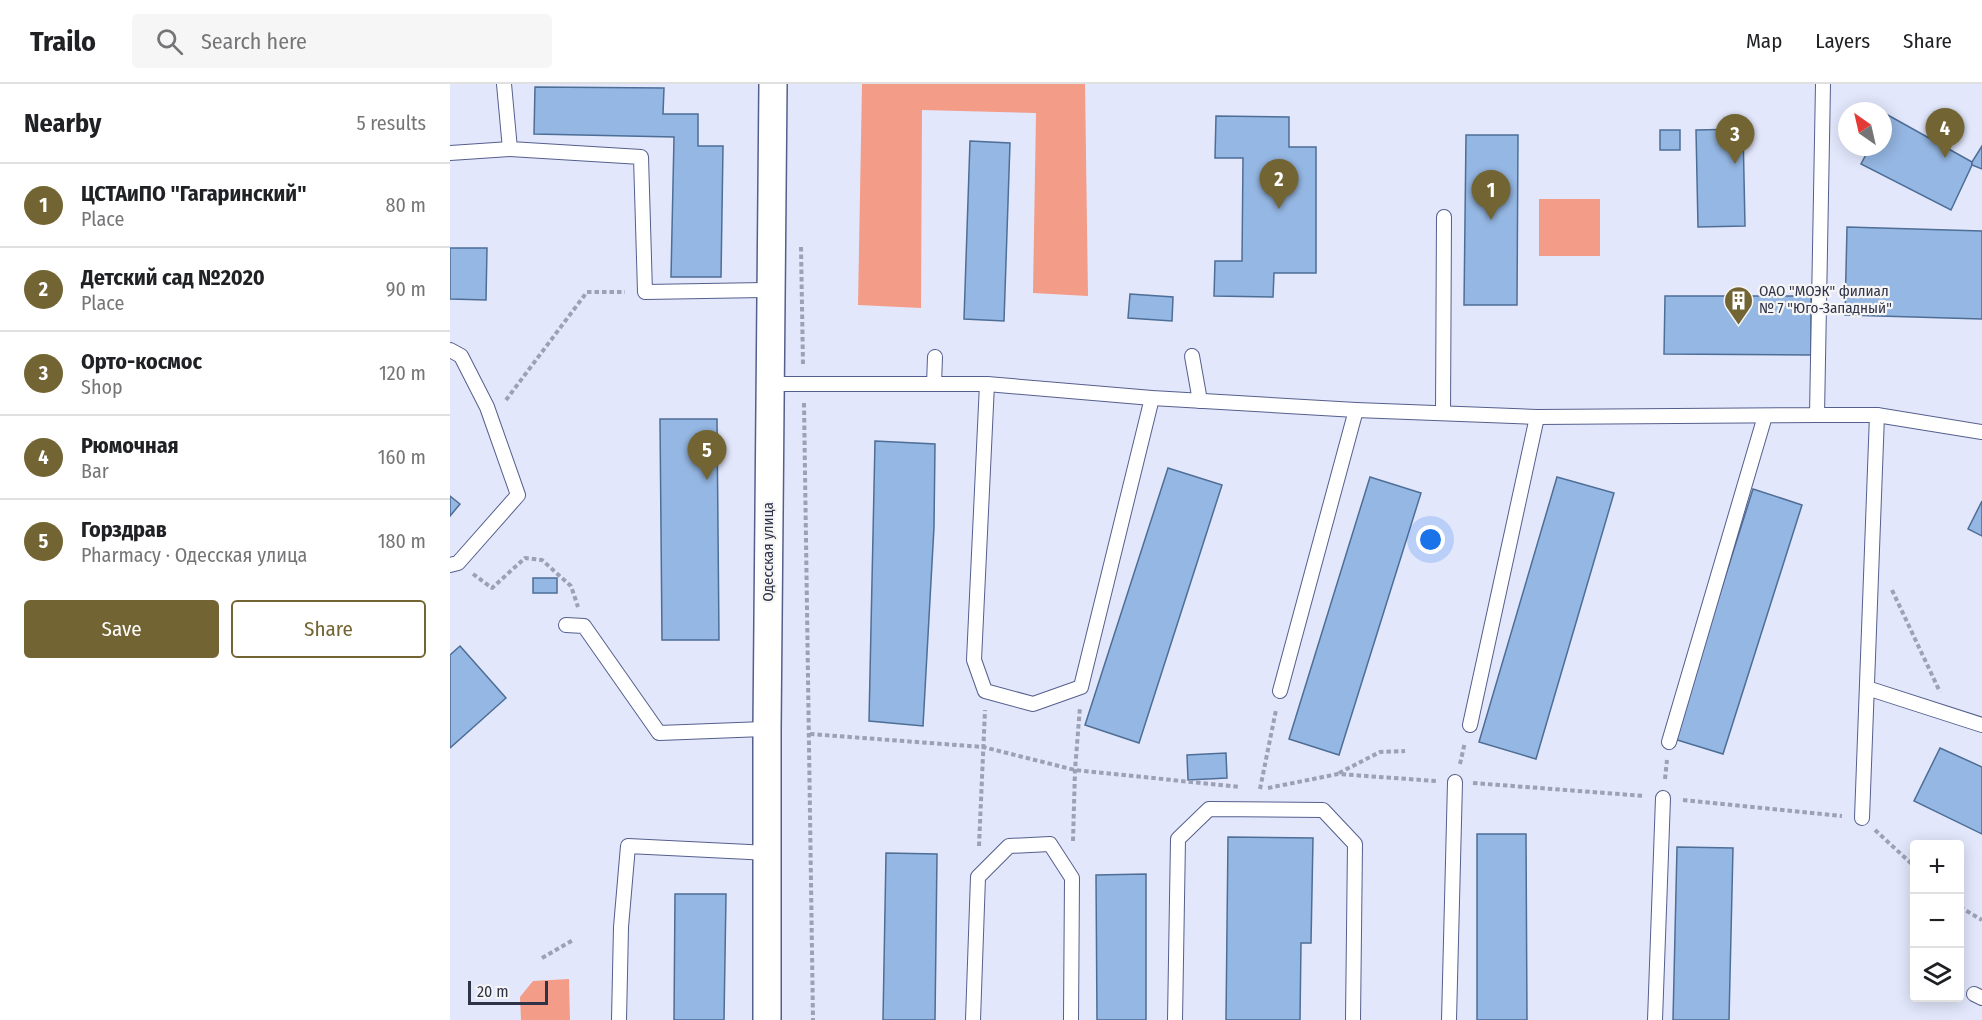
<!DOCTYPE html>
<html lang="en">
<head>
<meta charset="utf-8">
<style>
  :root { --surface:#fff; --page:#f6f6f6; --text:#202124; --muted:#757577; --line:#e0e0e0; --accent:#736533 }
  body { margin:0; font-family:"Fira Sans Condensed",sans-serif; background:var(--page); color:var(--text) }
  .controls { position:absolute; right:18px; bottom:18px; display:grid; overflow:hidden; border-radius:6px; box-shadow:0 3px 15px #0003 }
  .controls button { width:54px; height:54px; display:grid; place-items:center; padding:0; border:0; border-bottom:2px solid var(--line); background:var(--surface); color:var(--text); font:30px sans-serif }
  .compass { position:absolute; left:1388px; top:18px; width:54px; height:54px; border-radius:50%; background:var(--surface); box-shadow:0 3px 15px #0003; rotate:326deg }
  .scale { position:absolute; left:18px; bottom:15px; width:80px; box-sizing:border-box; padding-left:6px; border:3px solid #2f3348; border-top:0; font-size:16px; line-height:21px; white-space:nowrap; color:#2f3348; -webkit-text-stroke:4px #f5f5f5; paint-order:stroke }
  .you { position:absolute; left:981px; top:456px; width:21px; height:21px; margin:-15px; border:4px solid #fff; border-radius:50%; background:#1a73e8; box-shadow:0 0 0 9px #1a73e833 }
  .badge { display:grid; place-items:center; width:39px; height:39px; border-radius:50%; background:var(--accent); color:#fff; font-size:20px; font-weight:700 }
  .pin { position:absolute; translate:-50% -50px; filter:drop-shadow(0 2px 3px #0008) }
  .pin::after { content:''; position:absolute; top:32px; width:21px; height:18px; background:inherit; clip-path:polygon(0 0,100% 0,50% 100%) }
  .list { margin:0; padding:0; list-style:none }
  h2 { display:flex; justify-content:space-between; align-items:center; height:78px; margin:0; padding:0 24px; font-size:26px }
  h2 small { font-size:20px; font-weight:400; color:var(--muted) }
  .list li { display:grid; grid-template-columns:39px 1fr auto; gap:18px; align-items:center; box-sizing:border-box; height:84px; padding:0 24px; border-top:2px solid var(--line) }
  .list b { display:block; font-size:22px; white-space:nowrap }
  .list p { margin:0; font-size:20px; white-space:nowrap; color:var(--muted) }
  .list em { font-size:20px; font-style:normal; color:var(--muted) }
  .actions { display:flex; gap:12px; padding:18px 24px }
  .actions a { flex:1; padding:14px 0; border:2px solid var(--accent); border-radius:6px; text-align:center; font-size:21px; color:var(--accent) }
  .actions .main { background:var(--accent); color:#fff }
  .icon { flex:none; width:33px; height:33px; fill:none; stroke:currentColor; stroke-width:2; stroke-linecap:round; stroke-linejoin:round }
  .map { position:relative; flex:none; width:1532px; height:936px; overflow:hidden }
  header { display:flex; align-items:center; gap:36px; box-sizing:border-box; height:84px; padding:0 30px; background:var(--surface); border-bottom:2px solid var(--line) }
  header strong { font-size:28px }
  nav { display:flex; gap:33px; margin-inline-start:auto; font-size:21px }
  .search { width:420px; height:54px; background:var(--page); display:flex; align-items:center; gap:15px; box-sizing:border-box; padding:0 21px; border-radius:6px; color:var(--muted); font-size:22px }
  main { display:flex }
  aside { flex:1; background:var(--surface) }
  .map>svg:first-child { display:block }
  .green { fill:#f39c87 }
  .building { fill:#95b7e3; stroke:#4e6e96; stroke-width:1.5 }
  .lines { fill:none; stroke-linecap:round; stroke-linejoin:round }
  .service-casing { stroke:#555f8c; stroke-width:16 }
  .minor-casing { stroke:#555f8c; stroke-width:30 }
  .path { stroke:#9da1b6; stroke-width:4; stroke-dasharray:4.5 3; stroke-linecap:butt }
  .service { stroke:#fff; stroke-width:14 }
  .minor { stroke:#fff; stroke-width:27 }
  .labels { text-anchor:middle; stroke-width:4.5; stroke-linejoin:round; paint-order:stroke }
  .poi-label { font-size:15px; fill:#2f3348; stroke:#f5f5f5; text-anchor:start }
  .street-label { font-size:15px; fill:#2f3348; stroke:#f5f5f5 }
</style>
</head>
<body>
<header>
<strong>Trailo</strong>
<div class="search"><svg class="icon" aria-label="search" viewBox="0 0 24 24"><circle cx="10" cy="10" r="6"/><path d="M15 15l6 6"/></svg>Search here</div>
<nav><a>Map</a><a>Layers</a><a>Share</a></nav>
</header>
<main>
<aside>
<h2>Nearby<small>5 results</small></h2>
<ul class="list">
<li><span class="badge">1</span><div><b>ЦСТАиПО &quot;Гагаринский&quot;</b><p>Place</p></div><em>80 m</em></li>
<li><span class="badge">2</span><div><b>Детский сад №2020</b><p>Place</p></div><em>90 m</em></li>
<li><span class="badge">3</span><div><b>Орто-космос</b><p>Shop</p></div><em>120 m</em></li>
<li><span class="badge">4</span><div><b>Рюмочная</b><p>Bar</p></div><em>160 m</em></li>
<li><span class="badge">5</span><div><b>Горздрав</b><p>Pharmacy · Одесская улица</p></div><em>180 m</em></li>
</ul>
<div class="actions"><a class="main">Save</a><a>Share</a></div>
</aside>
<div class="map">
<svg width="1532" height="936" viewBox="0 0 1532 936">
  <rect width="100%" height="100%" fill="#e2e7fc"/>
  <g class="green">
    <polygon points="412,0 635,0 638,212 583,209 586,29 472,26 471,224 408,221"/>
    <rect x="1089" y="115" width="61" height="57"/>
    <polygon points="119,895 120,936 71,936 70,913 83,897"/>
  </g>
  <g class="building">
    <polygon points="85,3 214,4 213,30 248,30 248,62 273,62 271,193 221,193 224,53 84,50"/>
    <polygon points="1436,30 1522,78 1522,81 1501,126 1411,80 1420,63 1433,63 1433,36"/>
    <polygon points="766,32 839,33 839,63 866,63 866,189 824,189 823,213 764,212 765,177 792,177 793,74 765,74"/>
    <polygon points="1293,45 1295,142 1248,143 1246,46"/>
    <rect x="1210" y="46" width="20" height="20"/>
    <polygon points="1016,51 1068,51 1067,221 1014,221"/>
    <polygon points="520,57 560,59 554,237 514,235"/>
    <polygon points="1532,62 1532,85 1522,81 1522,78"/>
    <polygon points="1397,143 1532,147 1532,235 1395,231"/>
    <polygon points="0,164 37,164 36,216 0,215"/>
    <polygon points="680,210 723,213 722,237 678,234"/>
    <polygon points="1215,212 1361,212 1361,271 1214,270"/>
    <polygon points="210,335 267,335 269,556 212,556"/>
    <polygon points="425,357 485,360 484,443 473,642 419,637"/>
    <polygon points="718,384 772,401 689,659 635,641"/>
    <polygon points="920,393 971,409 889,671 839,655"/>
    <polygon points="1107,393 1164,409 1086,675 1029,658"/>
    <polygon points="1303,405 1352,421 1273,670 1224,655"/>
    <polygon points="0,412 10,420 0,432"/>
    <polygon points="1532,417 1532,452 1518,445"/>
    <rect x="83" y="494" width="24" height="15"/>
    <polygon points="10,562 56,614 0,664 0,571"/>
    <polygon points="1490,664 1532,683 1532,750 1464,717"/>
    <polygon points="776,669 777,694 738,696 737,671"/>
    <polygon points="1027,750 1076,750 1077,936 1027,936"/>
    <polygon points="778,753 863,754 861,859 851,859 850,936 776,936"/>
    <polygon points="1227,763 1283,764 1279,936 1223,936"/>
    <polygon points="436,769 487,770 485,936 433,936"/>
    <polygon points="696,790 696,936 647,936 646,791"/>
    <polygon points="225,810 276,810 274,936 224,936"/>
  </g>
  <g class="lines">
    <defs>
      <g id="service">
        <polyline points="54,0 60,65 191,73 195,208 320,206"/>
        <polyline points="0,69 60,65"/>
        <polyline points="0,266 11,272 37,323 68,411 8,479 0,481"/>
        <polyline points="742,272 750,317"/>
        <polyline points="319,300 537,300 702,314 906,326 1087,333 1367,331 1373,0"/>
        <polyline points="484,300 485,273"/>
        <polyline points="537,300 524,576 535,607 583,620 631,603 702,314"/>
        <polyline points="993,329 994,133"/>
        <polyline points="1367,331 1427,331 1532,348"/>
        <polyline points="116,541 134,542 209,649 317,645"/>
        <polyline points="1417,604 1532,641"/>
        <polyline points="830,607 906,326"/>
        <polyline points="1020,641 1087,333"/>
        <polyline points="1219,658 1315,332"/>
        <polyline points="1412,734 1427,331"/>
        <polyline points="1524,910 1532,914"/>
        <polyline points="169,936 171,843 178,762 317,769"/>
        <polyline points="523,936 528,793 559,762 600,760 622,794 621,936"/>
        <polyline points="725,936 728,755 759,725 873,726 905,760 903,936"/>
        <polyline points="999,936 1005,698"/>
        <polyline points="1205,936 1213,714"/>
      </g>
      <polyline id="minor" points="317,936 317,645 323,0"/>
    </defs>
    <use href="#service" class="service-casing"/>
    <use href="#minor" class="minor-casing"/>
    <g class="path">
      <polyline points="351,163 353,281"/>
      <polyline points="56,316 137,208 175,208"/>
      <polyline points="354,319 363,936"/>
      <polyline points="23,490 42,504 75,474 92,476 121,502 128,523"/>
      <polyline points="1442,506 1490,608"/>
      <polyline points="360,650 533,663 625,686 790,703"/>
      <polyline points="1010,680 1015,658"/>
      <polyline points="889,689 930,668 955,667"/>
      <polyline points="1215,695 1217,676"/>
      <polyline points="1023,699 1195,712"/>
      <polyline points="818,704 888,690 986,697"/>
      <polyline points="810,705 826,626"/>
      <polyline points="1233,716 1392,732"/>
      <polyline points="1425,746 1464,782"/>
      <polyline points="623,757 625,686 630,623"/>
      <polyline points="529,762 535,626"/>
      <polyline points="1510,823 1532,836"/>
      <polyline points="92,874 123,856"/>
    </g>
    <use href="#service" class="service"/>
    <use href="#minor" class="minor"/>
  </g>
  <defs>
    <symbol id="building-pin" viewBox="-11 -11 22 30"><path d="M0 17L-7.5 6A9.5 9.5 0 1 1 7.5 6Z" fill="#736533" stroke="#f5f5f5"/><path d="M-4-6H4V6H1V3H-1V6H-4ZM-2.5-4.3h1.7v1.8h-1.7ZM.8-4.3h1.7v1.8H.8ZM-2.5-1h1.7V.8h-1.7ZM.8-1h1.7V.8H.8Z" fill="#fff"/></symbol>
  </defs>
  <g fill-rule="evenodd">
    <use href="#building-pin" x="1272" y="200" width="33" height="45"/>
  </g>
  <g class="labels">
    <g class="poi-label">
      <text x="1309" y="212">ОАО "МОЭК" филиал<tspan x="1309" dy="17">№ 7 "Юго-Западный"</tspan></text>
    </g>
    <g class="street-label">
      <text transform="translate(318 468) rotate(-90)" y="5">Одесская улица</text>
    </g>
  </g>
</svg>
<div class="controls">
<button>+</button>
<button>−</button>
<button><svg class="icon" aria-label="layers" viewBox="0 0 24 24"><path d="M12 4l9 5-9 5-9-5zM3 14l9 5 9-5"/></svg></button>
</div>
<svg class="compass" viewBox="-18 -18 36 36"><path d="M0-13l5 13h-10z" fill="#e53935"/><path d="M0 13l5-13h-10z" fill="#757577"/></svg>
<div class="scale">20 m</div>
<div class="you"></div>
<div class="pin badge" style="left:1041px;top:136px">1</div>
<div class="pin badge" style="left:829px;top:125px">2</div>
<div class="pin badge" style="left:1285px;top:80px">3</div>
<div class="pin badge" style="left:1495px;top:74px">4</div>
<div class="pin badge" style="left:257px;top:396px">5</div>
</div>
</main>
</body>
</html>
